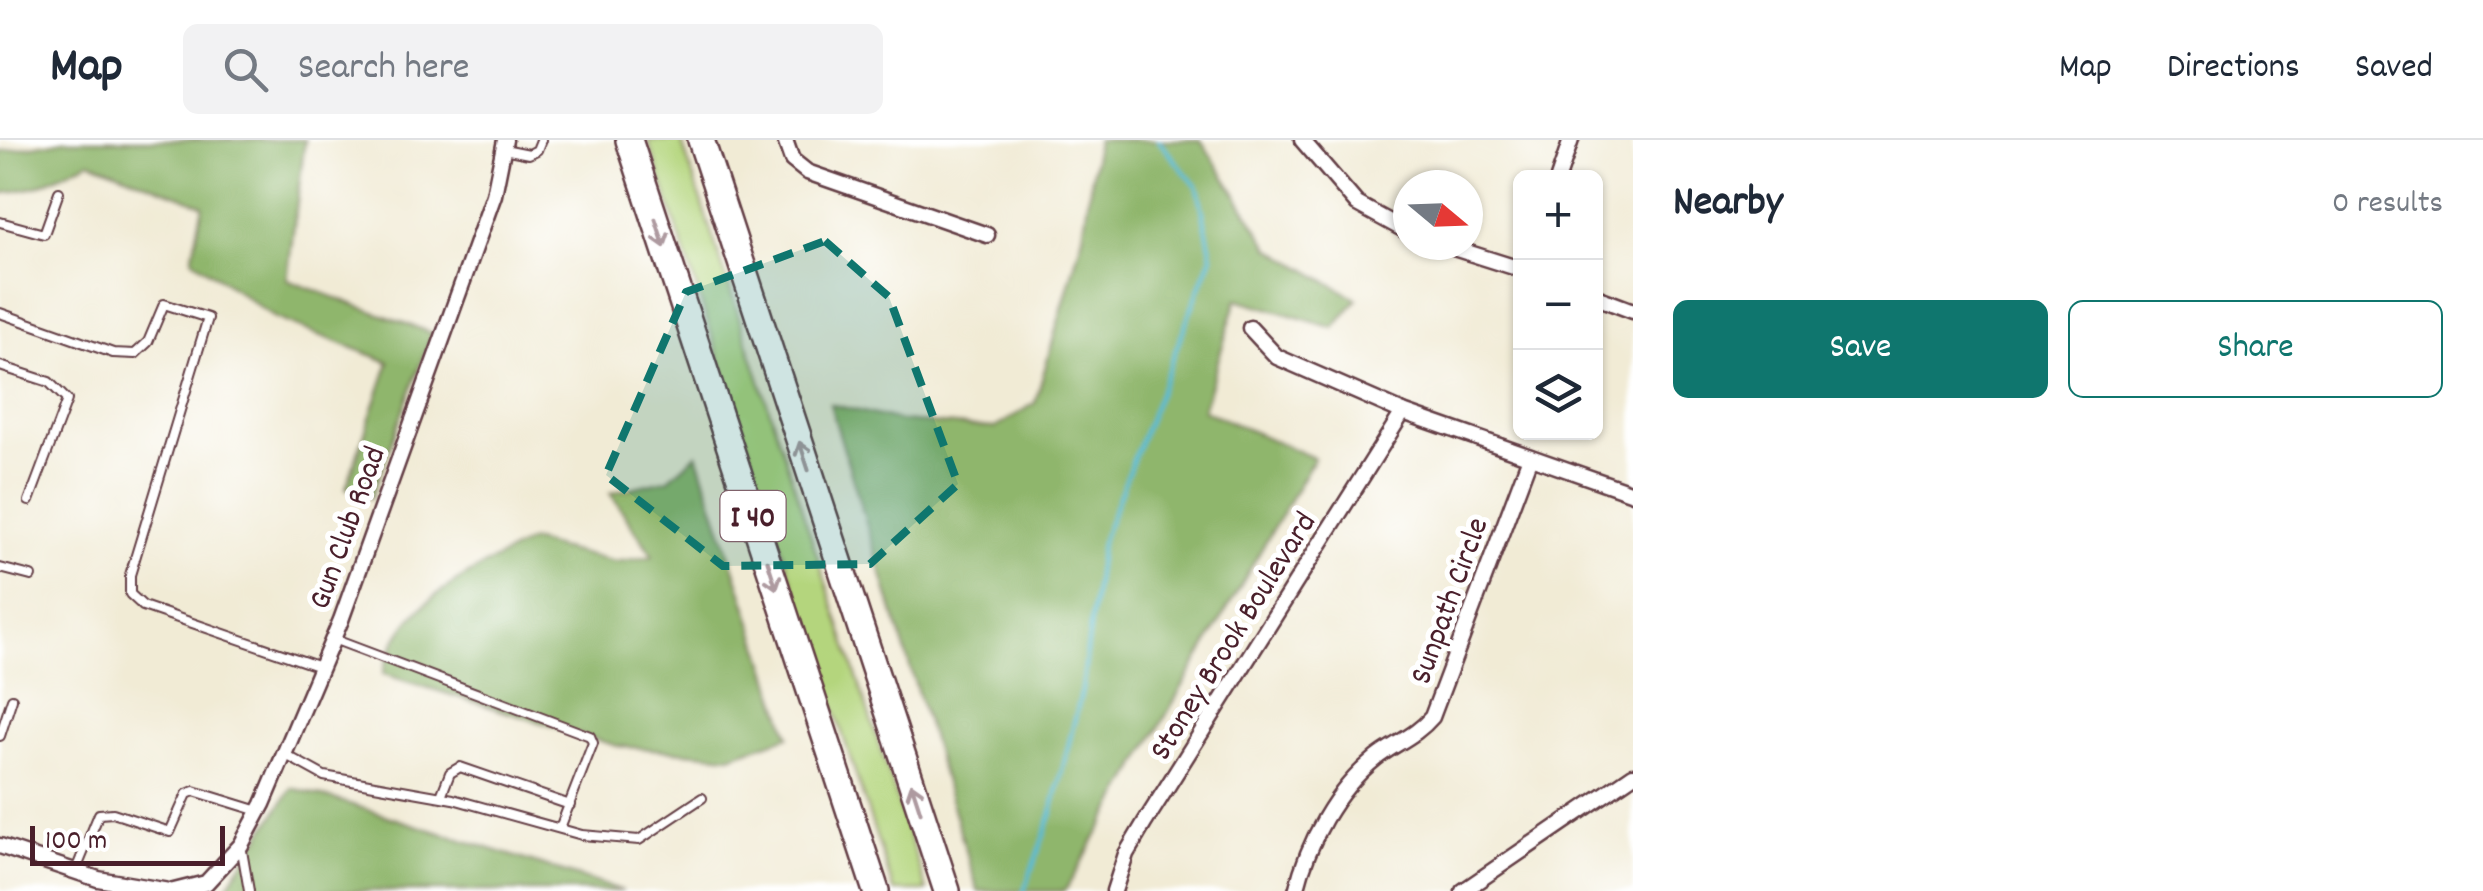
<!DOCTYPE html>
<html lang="en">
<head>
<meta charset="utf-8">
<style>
  :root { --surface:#fff; --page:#f2f2f3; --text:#1f2937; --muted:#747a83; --line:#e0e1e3; --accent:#0f766e }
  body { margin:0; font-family:Dekko,sans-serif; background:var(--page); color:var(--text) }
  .controls { position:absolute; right:30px; top:30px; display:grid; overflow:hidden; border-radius:15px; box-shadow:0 2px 8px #0004 }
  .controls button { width:90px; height:90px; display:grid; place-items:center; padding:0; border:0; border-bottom:2px solid var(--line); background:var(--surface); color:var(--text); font:50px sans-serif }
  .compass { position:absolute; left:1393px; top:30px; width:90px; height:90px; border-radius:50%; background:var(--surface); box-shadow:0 2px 8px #0004; rotate:109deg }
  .scale { position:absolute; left:30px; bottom:25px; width:195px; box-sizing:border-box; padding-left:10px; border:5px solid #4a1f2b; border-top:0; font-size:28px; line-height:35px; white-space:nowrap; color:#4a1f2b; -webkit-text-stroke:8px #fff; paint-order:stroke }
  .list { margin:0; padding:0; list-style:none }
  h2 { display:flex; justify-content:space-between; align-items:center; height:130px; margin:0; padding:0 40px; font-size:42px }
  h2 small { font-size:32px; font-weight:400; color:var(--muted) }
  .actions { display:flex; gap:20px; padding:30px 40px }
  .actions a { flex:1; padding:22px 0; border:2px solid var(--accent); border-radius:15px; text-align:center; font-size:35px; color:var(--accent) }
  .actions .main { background:var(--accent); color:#fff }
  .icon { flex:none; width:55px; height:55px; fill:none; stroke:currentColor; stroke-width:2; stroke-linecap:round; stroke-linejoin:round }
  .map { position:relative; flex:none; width:1633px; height:751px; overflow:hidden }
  header { display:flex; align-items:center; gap:60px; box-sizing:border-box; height:140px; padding:0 50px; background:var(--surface); border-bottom:2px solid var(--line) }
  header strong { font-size:48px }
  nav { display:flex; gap:55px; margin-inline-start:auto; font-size:35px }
  .search { width:700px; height:90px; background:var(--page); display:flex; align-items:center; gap:25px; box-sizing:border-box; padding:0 35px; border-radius:15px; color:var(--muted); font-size:38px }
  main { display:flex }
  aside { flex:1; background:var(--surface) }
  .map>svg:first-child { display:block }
  .green { fill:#b4d57d; stroke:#7f7a54; stroke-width:2.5 }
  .forest { fill:#8fb66c; stroke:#6c6a4c; stroke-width:2.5 }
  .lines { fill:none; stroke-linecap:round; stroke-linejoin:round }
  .stream { stroke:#58bcd6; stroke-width:4 }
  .service-casing { stroke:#633e44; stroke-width:12 }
  .minor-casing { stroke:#633e44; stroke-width:19 }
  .motorway-casing { stroke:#633e44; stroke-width:30 }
  .service { stroke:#fff; stroke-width:8 }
  .minor { stroke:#fff; stroke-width:14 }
  .motorway { stroke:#fff; stroke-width:25 }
  .oneway { stroke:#ae9aa0 }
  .marked { fill:#0f766e; fill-opacity:0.2; stroke:#0f766e; stroke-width:8; stroke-dasharray:20 12; stroke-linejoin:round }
  .labels { text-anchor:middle; stroke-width:10; stroke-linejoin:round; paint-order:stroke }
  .shield { fill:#fff; stroke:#80626b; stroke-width:2.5 }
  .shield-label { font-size:30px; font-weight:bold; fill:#4a1f2b }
  .street-label { font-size:32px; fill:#4a1f2b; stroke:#fff }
</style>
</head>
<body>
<header>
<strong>Map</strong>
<div class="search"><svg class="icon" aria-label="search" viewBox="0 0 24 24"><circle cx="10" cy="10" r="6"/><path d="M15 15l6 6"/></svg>Search here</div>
<nav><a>Map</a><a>Directions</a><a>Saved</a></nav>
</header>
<main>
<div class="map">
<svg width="1633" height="751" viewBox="0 0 1633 751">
  <rect width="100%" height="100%" fill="#fff"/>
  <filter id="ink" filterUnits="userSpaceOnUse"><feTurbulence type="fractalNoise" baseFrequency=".01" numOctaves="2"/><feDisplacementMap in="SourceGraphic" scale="20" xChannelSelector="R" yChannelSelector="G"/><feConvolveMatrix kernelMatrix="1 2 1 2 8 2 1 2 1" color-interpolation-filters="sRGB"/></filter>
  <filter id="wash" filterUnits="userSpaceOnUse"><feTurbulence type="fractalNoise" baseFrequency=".0048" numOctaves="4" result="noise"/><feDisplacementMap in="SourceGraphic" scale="40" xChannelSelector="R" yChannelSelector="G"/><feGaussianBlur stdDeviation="2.25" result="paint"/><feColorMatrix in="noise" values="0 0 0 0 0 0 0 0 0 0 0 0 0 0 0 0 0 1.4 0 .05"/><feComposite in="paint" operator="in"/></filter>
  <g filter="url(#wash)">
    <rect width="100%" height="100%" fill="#f1ebd5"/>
    <polygon class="green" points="648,0 681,0 927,751 894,751"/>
    <g class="forest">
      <polygon points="65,0 305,0 287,140 432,193 371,358 346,348 389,222 275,178 192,119 203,65 90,21 36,47 0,54 0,12"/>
      <polygon points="1097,0 1201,0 1270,108 1357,159 1334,188 1237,159 1203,270 1314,318 1065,751 978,751 830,264 900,281 995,288 1035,263 1083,95"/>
      <path d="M697,314L789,596L730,616L617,606L383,534C400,459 468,436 530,401L615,422L653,416L610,353L669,339Z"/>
      <polygon points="292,648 337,660 623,751 224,751"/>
    </g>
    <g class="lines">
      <polyline class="stream" points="1024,751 1051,676 1082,550 1101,403 1212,116 1198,48 1158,0"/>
    </g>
  </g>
  <g filter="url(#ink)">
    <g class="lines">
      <defs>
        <g id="service">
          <polyline points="504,9 529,14 537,10 541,0"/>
          <polyline points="0,82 44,94 59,52"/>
          <polyline points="0,173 113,213 135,214 148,202 164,164 208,178 130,435 130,454 143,466 320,527"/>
          <polyline points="0,226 49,242 67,260 29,361"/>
          <polyline points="0,428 31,436"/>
          <polyline points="333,499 590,596 593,603 560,688"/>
          <polyline points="0,596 12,559"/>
          <polyline points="284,614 324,636 453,659 582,695 639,700 702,658"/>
          <polyline points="441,656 450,633 460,627 570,665"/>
          <polyline points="241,705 249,751"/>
          <polyline points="76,730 99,674 113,673 170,692 187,654 194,651 259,671"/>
        </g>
        <g id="minor">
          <polyline points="785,0 792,20 807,32 987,95"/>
          <polyline points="1302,0 1357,64 1408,92"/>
          <polyline points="1558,38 1571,0"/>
          <polyline points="1444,105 1520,129"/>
          <polyline points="1596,157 1633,171"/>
          <polyline points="1250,188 1277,217 1403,272 1633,353"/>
          <polyline points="0,706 98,739 169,751"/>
          <polyline points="174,751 206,743 241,705 263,664 341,480 494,55 505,0"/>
          <polyline points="1114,751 1126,714 1145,682 1403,272"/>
          <path d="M1296,751C1308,702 1335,651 1376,618C1395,603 1416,596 1432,577L1530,317"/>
          <polyline points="1463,751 1633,635"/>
        </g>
        <g id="motorway">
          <polyline points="629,0 876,751"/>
          <polyline points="701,0 947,751"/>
        </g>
      </defs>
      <use href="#service" class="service-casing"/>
      <use href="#minor" class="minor-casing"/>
      <use href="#motorway" class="motorway-casing"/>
      <use href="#service" class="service"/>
      <use href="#minor" class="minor"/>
      <use href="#motorway" class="motorway"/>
    </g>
    <defs><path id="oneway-shaft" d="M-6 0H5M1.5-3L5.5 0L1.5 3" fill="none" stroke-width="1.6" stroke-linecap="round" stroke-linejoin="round" transform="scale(2.5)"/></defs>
    <g class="oneway">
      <use href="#oneway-shaft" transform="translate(660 93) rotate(72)"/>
      <use href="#oneway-shaft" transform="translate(804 316) rotate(-108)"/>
      <use href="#oneway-shaft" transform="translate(772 435) rotate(72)"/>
      <use href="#oneway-shaft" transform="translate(916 658) rotate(-108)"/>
    </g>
  </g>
  <path class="marked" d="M825,101L889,157L958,344L870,424L723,426L606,335L686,152Z"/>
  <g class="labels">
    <rect class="shield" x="720.5" y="351" width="65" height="50" rx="8"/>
    <g class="shield-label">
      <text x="753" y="386">I 40</text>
    </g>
    <g class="street-label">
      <text transform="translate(345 387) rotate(-70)" y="11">Gun Club Road</text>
      <text transform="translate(1447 460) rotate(-70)" y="11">Sunpath Circle</text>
      <text transform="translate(1231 495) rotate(-58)" y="11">Stoney Brook Boulevard</text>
    </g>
  </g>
</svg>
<div class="controls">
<button>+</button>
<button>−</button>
<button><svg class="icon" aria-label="layers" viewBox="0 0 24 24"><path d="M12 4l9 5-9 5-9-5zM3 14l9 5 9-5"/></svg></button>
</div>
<svg class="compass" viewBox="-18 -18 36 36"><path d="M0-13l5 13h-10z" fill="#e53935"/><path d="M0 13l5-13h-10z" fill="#747a83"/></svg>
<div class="scale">100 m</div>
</div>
<aside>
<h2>Nearby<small>0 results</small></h2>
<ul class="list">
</ul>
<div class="actions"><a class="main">Save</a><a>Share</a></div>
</aside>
</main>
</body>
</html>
